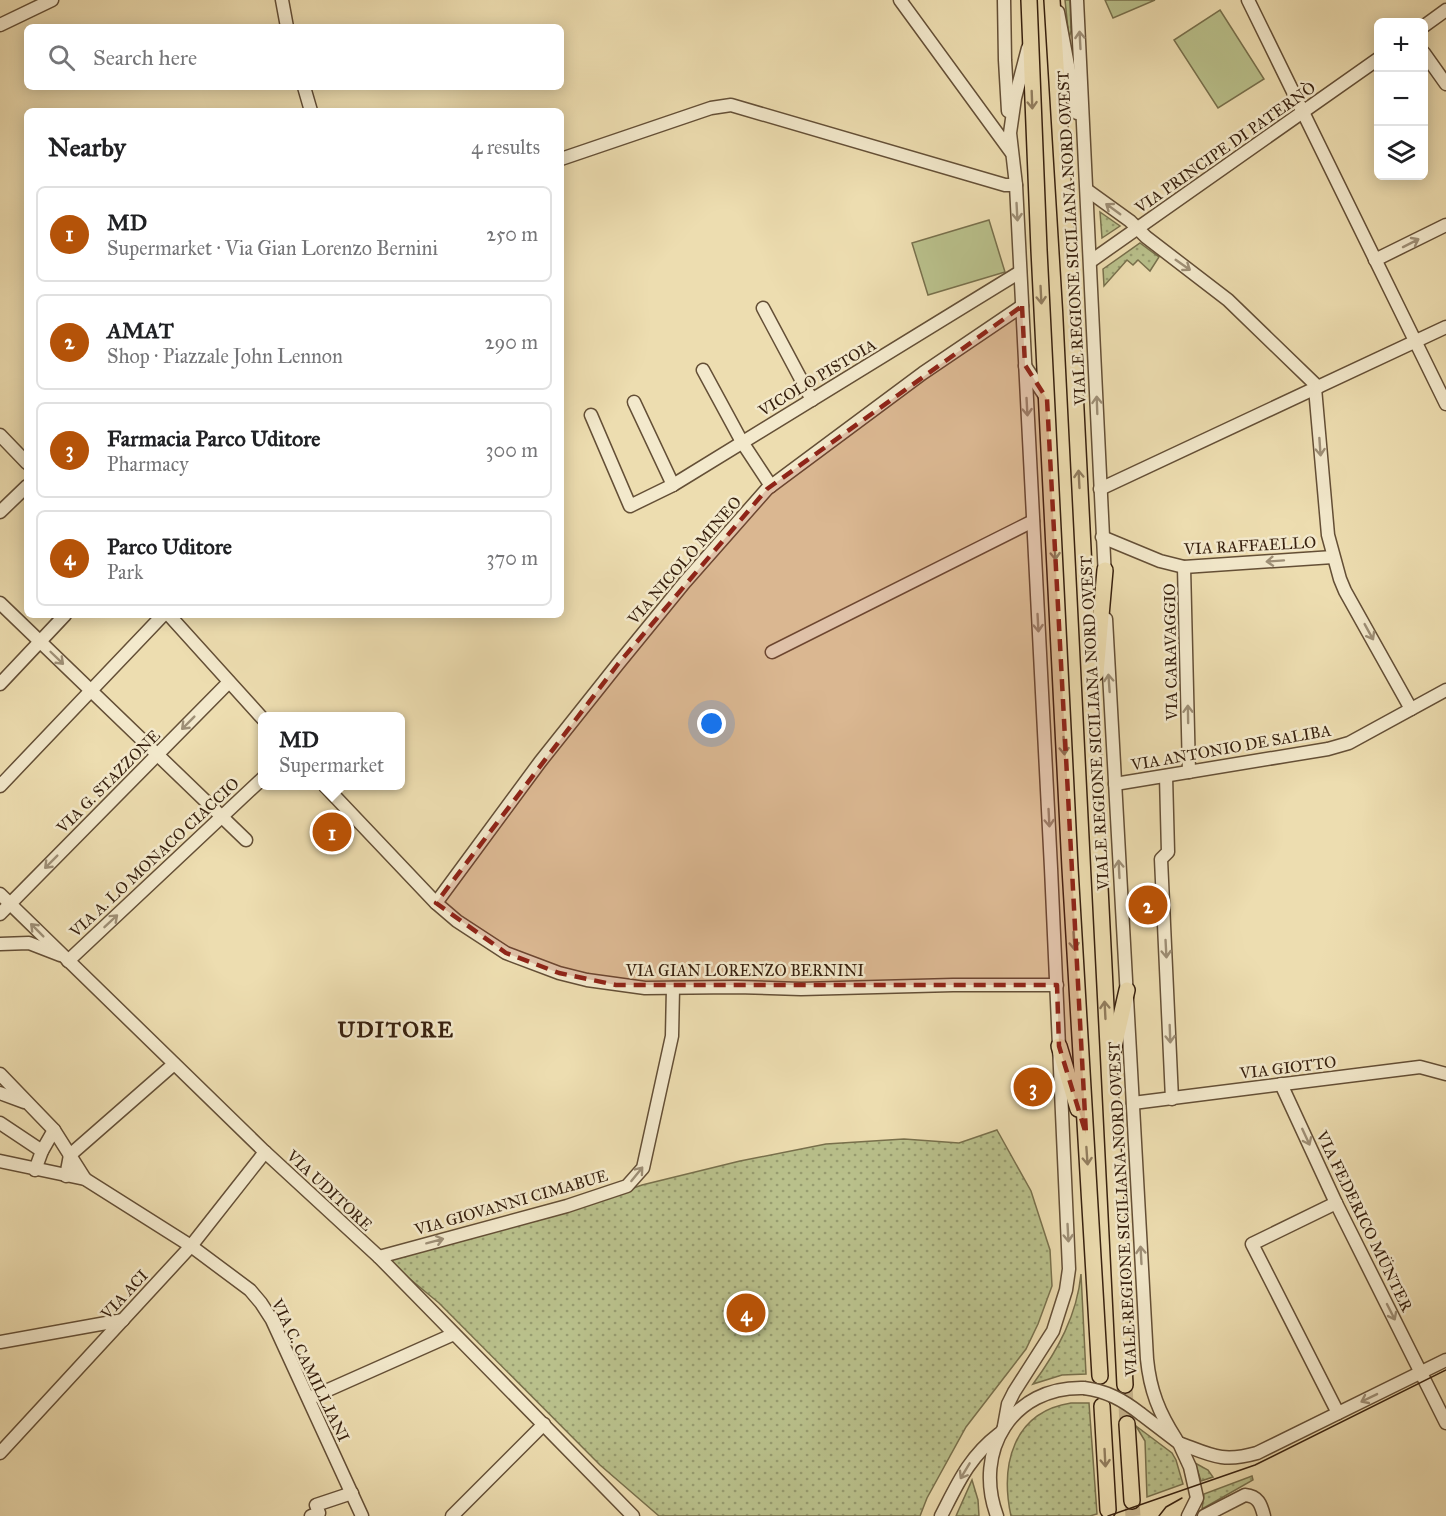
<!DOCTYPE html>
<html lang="en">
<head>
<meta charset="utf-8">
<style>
  :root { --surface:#fff; --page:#f6f6f6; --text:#202124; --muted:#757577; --line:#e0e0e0; --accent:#b45309 }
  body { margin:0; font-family:"IM FELL Great Primer",serif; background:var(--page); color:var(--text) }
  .controls { position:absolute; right:18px; top:18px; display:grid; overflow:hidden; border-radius:9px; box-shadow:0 3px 15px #0003 }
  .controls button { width:54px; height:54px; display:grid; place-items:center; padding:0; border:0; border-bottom:2px solid var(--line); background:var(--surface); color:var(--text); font:30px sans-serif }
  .you { position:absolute; left:712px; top:724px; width:21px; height:21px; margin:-15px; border:4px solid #fff; border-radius:50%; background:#1a73e8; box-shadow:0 0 0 9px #1a73e833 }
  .badge { display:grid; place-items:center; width:39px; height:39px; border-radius:50%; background:var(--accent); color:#fff; font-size:20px; font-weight:700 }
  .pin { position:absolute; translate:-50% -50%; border:3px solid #fff; box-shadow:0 2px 6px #0006 }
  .popup { position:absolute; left:258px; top:712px; width:147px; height:78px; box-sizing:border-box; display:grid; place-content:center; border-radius:9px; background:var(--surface); filter:drop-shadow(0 2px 4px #0005); font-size:20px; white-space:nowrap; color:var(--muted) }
  .popup b { font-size:22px; color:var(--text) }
  .popup::after { content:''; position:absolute; left:50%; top:100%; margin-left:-12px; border:12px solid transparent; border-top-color:var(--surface) }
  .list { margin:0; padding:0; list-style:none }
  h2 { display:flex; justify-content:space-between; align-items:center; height:78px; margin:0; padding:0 24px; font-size:26px }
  h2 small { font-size:20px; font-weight:400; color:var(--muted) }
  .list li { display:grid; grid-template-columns:39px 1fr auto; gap:18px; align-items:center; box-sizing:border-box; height:96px; margin:0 12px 12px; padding:0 12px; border:2px solid var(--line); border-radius:9px }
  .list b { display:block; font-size:22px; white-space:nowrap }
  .list p { margin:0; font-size:20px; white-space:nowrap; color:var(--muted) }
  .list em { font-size:20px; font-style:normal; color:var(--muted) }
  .icon { flex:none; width:33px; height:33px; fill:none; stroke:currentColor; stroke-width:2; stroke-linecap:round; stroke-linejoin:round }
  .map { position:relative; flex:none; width:1446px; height:1516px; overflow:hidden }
  .search { position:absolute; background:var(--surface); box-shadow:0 3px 15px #0003; left:24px; top:24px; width:540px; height:66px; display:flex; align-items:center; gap:15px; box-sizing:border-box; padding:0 21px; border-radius:9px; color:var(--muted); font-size:22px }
  .panel { position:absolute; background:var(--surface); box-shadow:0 3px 15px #0003; left:24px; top:108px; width:540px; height:510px; border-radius:9px }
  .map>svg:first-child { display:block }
  .grass { fill:url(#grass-dots); stroke:#78704c; stroke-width:1.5 }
  .garden { fill:#b9c08b; stroke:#78704c; stroke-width:1.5 }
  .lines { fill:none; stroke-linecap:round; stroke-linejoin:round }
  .major-tunnel { stroke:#c9b790; stroke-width:15; stroke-dasharray:15 8; stroke-linecap:butt }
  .minor-casing { stroke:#644f36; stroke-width:15 }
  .major-casing { stroke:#37200e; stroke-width:18 }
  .minor { stroke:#f3e9cc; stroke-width:12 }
  .major { stroke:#edddb0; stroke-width:15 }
  .tram { stroke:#37200e; stroke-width:1.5 }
  .minor-bridge-casing { stroke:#644f36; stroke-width:15; stroke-linecap:butt }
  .minor-bridge { stroke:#f3e9cc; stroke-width:12 }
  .oneway { stroke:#9e8f76 }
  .oneway2 { stroke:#927e5f }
  .marked { fill:#8f2418; fill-opacity:0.2; stroke:#8f2418; stroke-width:4.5; stroke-dasharray:12 8; stroke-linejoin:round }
  .labels { text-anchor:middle; stroke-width:5; stroke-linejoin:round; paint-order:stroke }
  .street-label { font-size:16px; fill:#37200e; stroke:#f3e9cc }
  .district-label { font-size:22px; font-weight:bold; letter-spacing:1.5px; fill:#37200e; stroke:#f3e9cc }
</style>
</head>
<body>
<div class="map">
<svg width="1446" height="1516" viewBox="0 0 1446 1516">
  <defs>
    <pattern id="grass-dots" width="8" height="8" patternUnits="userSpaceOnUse" patternTransform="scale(1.5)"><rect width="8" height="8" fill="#b9c08b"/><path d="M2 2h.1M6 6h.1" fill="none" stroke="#979c70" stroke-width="1.8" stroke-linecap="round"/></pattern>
  </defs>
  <rect width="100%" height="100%" fill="#edddb0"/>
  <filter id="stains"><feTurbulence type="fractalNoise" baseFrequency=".00333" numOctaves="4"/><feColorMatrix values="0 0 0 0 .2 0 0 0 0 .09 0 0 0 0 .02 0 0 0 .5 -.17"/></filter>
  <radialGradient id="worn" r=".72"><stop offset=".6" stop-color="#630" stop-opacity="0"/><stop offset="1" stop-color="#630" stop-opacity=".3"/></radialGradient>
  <g class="grass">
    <polygon points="1065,0 1070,0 1071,31 1069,39"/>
    <polygon points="1100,212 1120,226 1102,238"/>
    <polygon points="1140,243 1159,257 1150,271 1138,260 1133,265 1127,260 1104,286 1103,269"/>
    <polygon points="997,1130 1031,1191 1050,1250 1052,1286 1038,1324 1026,1349 966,1427 927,1498 920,1516 659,1516 600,1465 439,1303 388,1261 571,1210 642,1185 740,1161 826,1144 904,1139 959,1143"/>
    <path d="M1081,1274L1086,1374L1062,1375L1033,1384C1058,1350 1077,1315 1081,1274Z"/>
    <path d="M1071,1403H1089L1097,1514L1090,1516H1011C1000,1465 1013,1412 1071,1403Z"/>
    <polygon points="1136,1426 1172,1453 1176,1460 1183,1484 1147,1497 1145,1441"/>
    <polygon points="1195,1463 1208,1470 1213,1477 1201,1481"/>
    <polygon points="1252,1476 1253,1480 1202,1509 1204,1494"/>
    <polygon points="972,1480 978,1500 979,1516 956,1516"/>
  </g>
  <g class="garden">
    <polygon points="1105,0 1155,0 1113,18"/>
    <polygon points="1220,10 1264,79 1218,108 1174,40"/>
    <polygon points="989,220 1005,272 928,295 912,243"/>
  </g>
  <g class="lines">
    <g class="major-tunnel">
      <polyline points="1125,1385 1127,1424"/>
      <polyline points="1132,1501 1133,1516"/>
    </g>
    <defs>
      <g id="minor">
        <polyline points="282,0 287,27"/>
        <polyline points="900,0 1011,152"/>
        <polyline points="1004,0 1005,60 1008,111"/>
        <polyline points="1077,0 1105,578"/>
        <polyline points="1248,0 1446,404"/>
        <polyline points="1058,12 1077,113"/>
        <polyline points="0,25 52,0"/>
        <polyline points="1424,26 1446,10"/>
        <polyline points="1424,53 1446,84"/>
        <polyline points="304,87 311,111"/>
        <polyline points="561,159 711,108 731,105 1005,185 1016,185"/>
        <polyline points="1087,190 1130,221 1146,237 1228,300 1318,387"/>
        <polyline points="1375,260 1446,225"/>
        <polyline points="1091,261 1378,59"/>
        <polyline points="763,308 812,400"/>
        <polyline points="1025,366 1047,399"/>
        <polyline points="703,370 742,442 771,486"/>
        <polyline points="1315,388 1328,535 1340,579 1345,591 1411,709"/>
        <polyline points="634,402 673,485"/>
        <polyline points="591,415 630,506 673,485 1020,272"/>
        <polyline points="0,435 27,463"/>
        <polyline points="1100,489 1446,327"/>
        <polyline points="0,512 27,486"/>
        <polyline points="1102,537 1160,561 1184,567 1333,557"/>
        <polyline points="1184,567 1189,772"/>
        <polyline points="0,603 246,840"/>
        <polyline points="169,615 263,719"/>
        <path d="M1106,619L1147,1359C1150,1390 1159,1413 1176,1439"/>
        <polyline points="772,652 1033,521"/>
        <polyline points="0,684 65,615"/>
        <polyline points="1166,776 1168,852 1161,859 1172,1099"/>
        <polyline points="1115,784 1328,749 1349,743 1446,690"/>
        <polyline points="0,786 163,615"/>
        <polyline points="325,786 436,903 457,921 506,953 559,973 587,980 645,988 736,987 801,989 953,985 1057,985"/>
        <polyline points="0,894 265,1152 379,1257 633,1516"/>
        <polyline points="436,903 540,762 618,664 685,582 767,489 923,373 1022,306"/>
        <polyline points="0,914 229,682"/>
        <polyline points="0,944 29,943 60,955"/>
        <polyline points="68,961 263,778"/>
        <polyline points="0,1074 54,1130 85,1179"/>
        <polyline points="1281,1084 1336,1203 1446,1423"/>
        <polyline points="0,1093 24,1102"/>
        <polyline points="1133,1103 1420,1067 1446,1074"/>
        <polyline points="0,1123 42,1151"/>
        <polyline points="0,1161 85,1179 191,1246 250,1290 261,1303 272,1320 362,1516"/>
        <polyline points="35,1170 42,1151 54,1130"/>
        <polyline points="66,1176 70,1155 174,1064"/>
        <polyline points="1336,1203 1252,1244 1338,1413"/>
        <polyline points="379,1257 567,1206 627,1186 643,1168 672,1036 673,988"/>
        <polyline points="0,1342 123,1320"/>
        <polyline points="310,1398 454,1334"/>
        <polyline points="1141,1414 1179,1443 1190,1467 1197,1498 1188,1516"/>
        <polyline points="1004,1426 1008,1404 1014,1392 1053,1331 1066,1290 1069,1269 1051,868 1016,185 1010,133 1015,98 1028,48"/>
        <path d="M1179,1443C1211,1455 1222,1463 1257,1453L1446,1360"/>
        <polyline points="0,1453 191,1246 265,1152"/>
        <polyline points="311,1516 319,1513 316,1505 352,1493"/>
        <polyline points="452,1516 544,1424"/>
        <path d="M941,1516C958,1483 969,1457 999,1434"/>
        <path d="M997,1516C973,1451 1012,1386 1084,1388"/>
        <path d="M1204,1516L1245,1495C1258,1496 1261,1504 1264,1516"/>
      </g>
      <g id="major">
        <polyline points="1029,0 1039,250 1070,868 1100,1376"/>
        <polyline points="1052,0 1071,310 1125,1385"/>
        <polyline points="1096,673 1105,570"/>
        <polyline points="1059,1046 1078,1109"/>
        <polyline points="1113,1051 1127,990"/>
        <polyline points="1102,1406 1108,1510"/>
        <polyline points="1127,1424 1132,1501"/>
      </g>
    </defs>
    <use href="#minor" class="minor-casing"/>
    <use href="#major" class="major-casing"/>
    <use href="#minor" class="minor"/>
    <use href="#major" class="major"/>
    <g class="tram">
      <polyline points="1108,1516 1255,1465 1446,1370"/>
      <polyline points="1159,1516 1166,1507 1182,1498"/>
    </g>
    <defs>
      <path id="minor-bridge" d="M1084,1388C1107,1391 1123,1400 1141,1414"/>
    </defs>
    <use href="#minor-bridge" class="minor-bridge-casing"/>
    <use href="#minor-bridge" class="minor-bridge"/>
  </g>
  <defs><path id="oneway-shaft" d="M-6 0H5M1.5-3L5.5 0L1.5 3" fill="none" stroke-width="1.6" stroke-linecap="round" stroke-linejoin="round" transform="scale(1.5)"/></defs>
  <g class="oneway">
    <use href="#oneway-shaft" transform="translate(1080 40) rotate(-93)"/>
    <use href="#oneway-shaft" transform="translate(1113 209) rotate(-144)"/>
    <use href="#oneway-shaft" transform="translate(1017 212) rotate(87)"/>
    <use href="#oneway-shaft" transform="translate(1411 243) rotate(-27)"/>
    <use href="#oneway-shaft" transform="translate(1183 265) rotate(35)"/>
    <use href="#oneway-shaft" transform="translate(1097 405) rotate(-92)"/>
    <use href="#oneway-shaft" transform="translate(1027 407) rotate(87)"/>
    <use href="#oneway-shaft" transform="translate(1320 447) rotate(86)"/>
    <use href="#oneway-shaft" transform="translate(1275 561) rotate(176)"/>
    <use href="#oneway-shaft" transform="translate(1038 623) rotate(87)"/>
    <use href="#oneway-shaft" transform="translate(1369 632) rotate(61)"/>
    <use href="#oneway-shaft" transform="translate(57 658) rotate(44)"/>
    <use href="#oneway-shaft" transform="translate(1109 683) rotate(-94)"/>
    <use href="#oneway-shaft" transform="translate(1188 714) rotate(-91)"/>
    <use href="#oneway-shaft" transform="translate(188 723) rotate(135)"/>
    <use href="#oneway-shaft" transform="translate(1049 818) rotate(87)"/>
    <use href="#oneway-shaft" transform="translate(51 862) rotate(135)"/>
    <use href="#oneway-shaft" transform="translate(1119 869) rotate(-93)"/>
    <use href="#oneway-shaft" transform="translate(111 921) rotate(-43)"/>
    <use href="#oneway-shaft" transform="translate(37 930) rotate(-135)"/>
    <use href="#oneway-shaft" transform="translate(1166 949) rotate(87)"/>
    <use href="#oneway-shaft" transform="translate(1170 1034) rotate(88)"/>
    <use href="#oneway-shaft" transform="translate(1306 1137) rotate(65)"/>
    <use href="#oneway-shaft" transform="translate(637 1174) rotate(-51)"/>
    <use href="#oneway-shaft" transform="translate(1068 1233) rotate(87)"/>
    <use href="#oneway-shaft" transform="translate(435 1241) rotate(-15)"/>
    <use href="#oneway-shaft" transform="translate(1141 1255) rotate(-93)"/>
    <use href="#oneway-shaft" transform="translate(1391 1312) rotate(63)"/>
    <use href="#oneway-shaft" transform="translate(1369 1398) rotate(154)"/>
    <use href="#oneway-shaft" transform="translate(965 1471) rotate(121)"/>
  </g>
  <g class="oneway2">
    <use href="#oneway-shaft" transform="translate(1032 100) rotate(88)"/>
    <use href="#oneway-shaft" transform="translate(1041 295) rotate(87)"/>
    <use href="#oneway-shaft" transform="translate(1079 479) rotate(-93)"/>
    <use href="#oneway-shaft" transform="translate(1055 551) rotate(87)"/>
    <use href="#oneway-shaft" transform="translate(1064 746) rotate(87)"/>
    <use href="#oneway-shaft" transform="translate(1074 941) rotate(87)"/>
    <use href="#oneway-shaft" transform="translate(1105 1010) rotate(-93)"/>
    <use href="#oneway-shaft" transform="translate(1087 1156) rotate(86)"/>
    <use href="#oneway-shaft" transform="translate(1105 1458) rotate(87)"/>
  </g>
  <path class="marked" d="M1022,306L1025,365L1047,399L1086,1134L1059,1046L1057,985H616L559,973L506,953L436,903L618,664L767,489Z"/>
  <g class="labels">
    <g class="street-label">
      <text transform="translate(1225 147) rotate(-35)" y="6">VIA PRINCIPE DI PATERNÒ</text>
      <text transform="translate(1071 238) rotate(-93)" y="6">VIALE REGIONE SICILIANA NORD OVEST</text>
      <text transform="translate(817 377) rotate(-31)" y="6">VICOLO PISTOIA</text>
      <text transform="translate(1250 545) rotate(-3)" y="6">VIA RAFFAELLO</text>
      <text transform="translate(684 560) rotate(-49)" y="6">VIA NICOLÒ MINEO</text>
      <text transform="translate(1170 652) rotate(-91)" y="6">VIA CARAVAGGIO</text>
      <text transform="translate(1094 723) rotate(-93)" y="6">VIALE REGIONE SICILIANA NORD OVEST</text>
      <text transform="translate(1231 747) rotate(-10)" y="6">VIA ANTONIO DE SALIBA</text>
      <text transform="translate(108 781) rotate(-45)" y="6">VIA G. STAZZONE</text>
      <text transform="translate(154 857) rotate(-43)" y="6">VIA A. LO MONACO CIACCIO</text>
      <text x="745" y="976">VIA GIAN LORENZO BERNINI</text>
      <text transform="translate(1288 1067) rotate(-7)" y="6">VIA GIOTTO</text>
      <text transform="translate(330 1190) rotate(43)" y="6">VIA UDITORE</text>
      <text transform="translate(511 1202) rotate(-16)" y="6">VIA GIOVANNI CIMABUE</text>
      <text transform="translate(1122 1209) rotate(-93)" y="6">VIALE REGIONE SICILIANA NORD OVEST</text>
      <text transform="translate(1365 1221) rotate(64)" y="6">VIA FEDERICO MÜNTER</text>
      <text transform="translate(124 1294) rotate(-47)" y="6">VIA ACI</text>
      <text transform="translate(311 1370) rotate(64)" y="6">VIA C. CAMILLIANI</text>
    </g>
    <g class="district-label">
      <text x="396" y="1037">UDITORE</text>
    </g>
  </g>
  <rect width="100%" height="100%" filter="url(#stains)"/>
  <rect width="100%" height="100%" fill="url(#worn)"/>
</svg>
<div class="controls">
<button>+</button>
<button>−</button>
<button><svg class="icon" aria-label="layers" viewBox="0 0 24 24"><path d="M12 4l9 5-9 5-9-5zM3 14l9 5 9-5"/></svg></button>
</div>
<div class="you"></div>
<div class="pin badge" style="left:332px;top:832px">1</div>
<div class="popup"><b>MD</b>Supermarket</div>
<div class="pin badge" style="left:1148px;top:905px">2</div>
<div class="pin badge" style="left:1033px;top:1087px">3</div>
<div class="pin badge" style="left:746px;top:1313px">4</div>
<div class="search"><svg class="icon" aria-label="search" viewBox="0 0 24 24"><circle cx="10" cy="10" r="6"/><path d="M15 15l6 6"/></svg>Search here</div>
<section class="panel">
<h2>Nearby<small>4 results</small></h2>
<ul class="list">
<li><span class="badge">1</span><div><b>MD</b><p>Supermarket · Via Gian Lorenzo Bernini</p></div><em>250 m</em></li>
<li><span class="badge">2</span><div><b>AMAT</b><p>Shop · Piazzale John Lennon</p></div><em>290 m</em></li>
<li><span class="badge">3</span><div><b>Farmacia Parco Uditore</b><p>Pharmacy</p></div><em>300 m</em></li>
<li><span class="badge">4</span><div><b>Parco Uditore</b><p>Park</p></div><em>370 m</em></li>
</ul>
</section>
</div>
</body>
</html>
